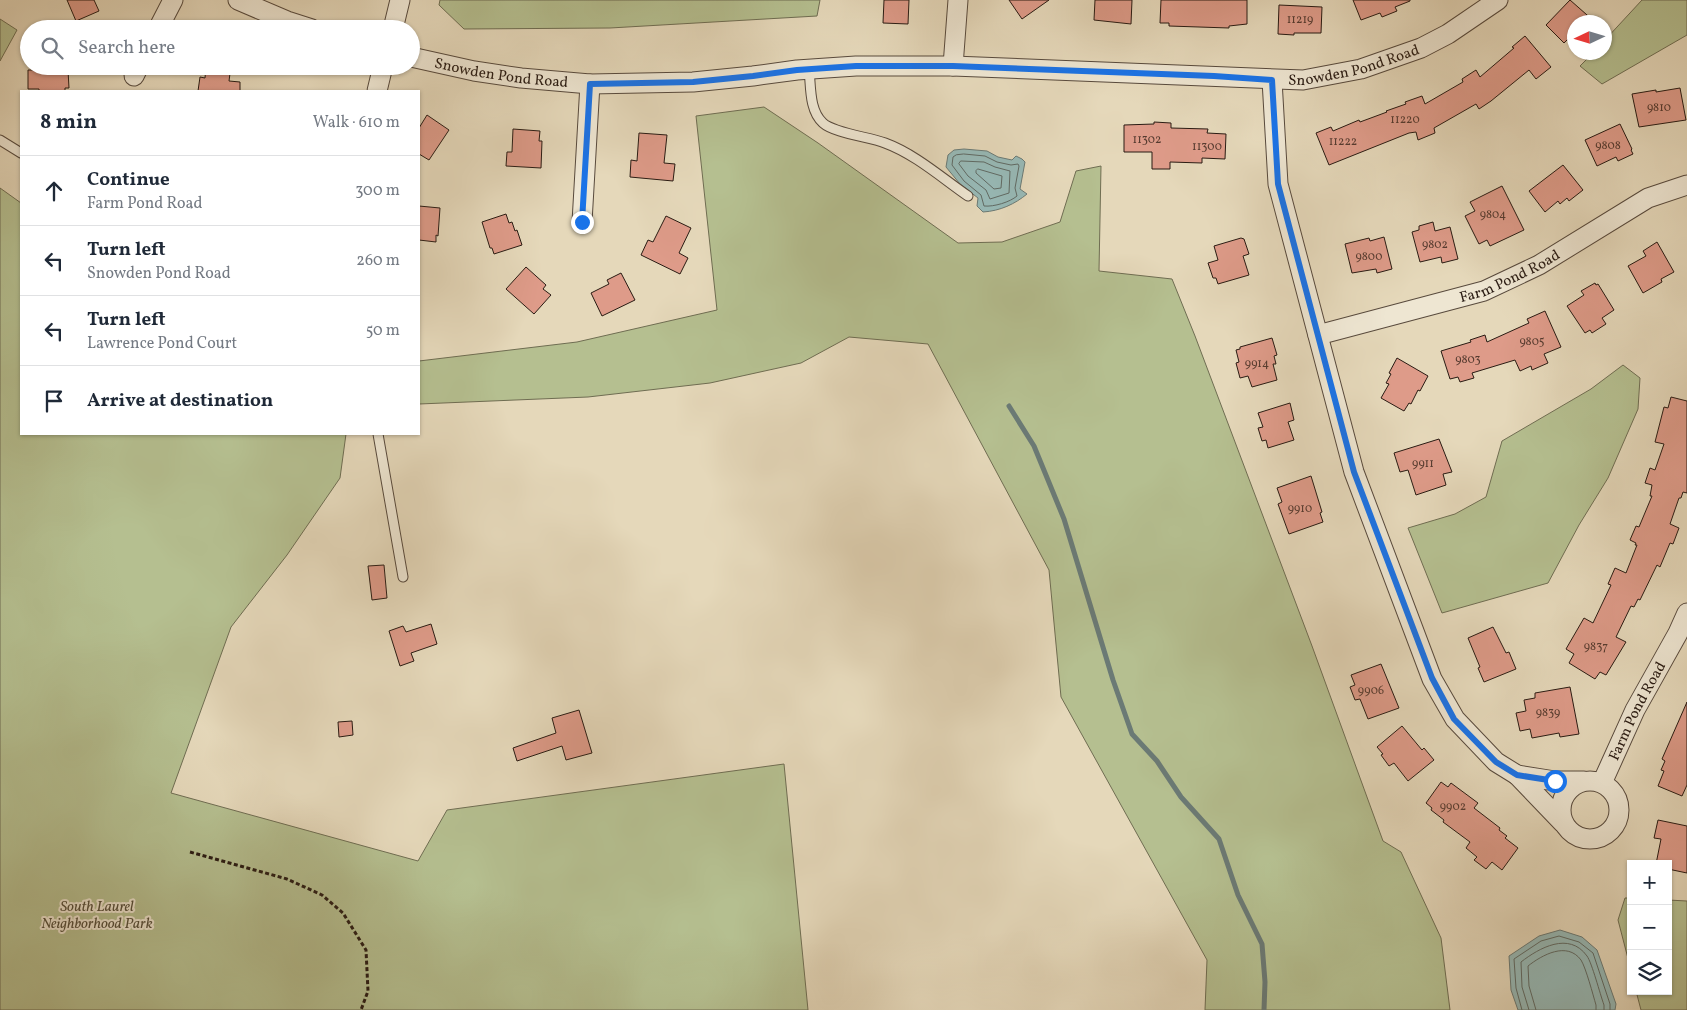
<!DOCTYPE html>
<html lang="en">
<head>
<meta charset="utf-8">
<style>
  :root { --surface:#fff; --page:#f2f2f3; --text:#1f2937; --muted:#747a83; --line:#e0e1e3 }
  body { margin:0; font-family:Vollkorn,serif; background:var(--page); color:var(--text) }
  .controls { position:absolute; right:15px; bottom:15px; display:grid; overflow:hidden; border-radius:0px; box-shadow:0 1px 4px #0004 }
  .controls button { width:45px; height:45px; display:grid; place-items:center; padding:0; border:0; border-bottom:1px solid var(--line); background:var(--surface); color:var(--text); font:25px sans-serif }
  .compass { position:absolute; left:1567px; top:15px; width:45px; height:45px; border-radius:50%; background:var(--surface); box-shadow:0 1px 4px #0004; rotate:266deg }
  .stop { position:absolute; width:15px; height:15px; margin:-11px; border:4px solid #1a73e8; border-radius:50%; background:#fff }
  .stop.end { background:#1a73e8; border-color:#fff; box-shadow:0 1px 5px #0008 }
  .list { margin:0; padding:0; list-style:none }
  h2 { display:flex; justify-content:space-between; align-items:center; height:65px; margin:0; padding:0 20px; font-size:21px }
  h2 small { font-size:16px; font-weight:400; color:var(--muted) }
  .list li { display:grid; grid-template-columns:32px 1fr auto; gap:15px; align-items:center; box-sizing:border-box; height:70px; padding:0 20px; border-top:1px solid var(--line) }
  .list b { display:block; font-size:19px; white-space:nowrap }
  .list p { margin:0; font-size:16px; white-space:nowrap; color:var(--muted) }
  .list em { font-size:16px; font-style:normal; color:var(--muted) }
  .icon { flex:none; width:28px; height:28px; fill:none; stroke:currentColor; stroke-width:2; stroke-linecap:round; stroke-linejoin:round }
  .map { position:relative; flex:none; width:1687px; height:1010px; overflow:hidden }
  .search { position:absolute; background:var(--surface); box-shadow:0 1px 4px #0004; left:20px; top:20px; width:400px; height:55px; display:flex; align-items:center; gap:12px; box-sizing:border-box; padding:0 18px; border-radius:28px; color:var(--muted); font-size:19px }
  .panel { position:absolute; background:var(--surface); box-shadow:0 1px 4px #0004; left:20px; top:90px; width:400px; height:345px; border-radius:0px }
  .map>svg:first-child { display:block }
  .green { fill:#b5bf90; stroke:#6f6d52 }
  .water { fill:#97b9b6; stroke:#6b7a75 }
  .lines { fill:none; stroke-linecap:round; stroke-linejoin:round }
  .shore { stroke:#606a64; stroke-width:1 }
  .stream { stroke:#6b7a75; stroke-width:5 }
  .building { fill:#de9b89; stroke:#291b13 }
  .service-casing { stroke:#584a3d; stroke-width:11 }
  .minor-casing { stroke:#584a3d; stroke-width:21 }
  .path { stroke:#291b13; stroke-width:3; stroke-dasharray:4 2.5; stroke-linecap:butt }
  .service { stroke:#eee6d2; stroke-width:9 }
  .minor { stroke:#eee6d2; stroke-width:19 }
  .route { stroke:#1a73e8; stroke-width:6 }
  .labels { text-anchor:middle; stroke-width:4; stroke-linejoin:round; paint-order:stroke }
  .number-label { font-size:12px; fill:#563b30 }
  .street-label { font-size:15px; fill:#291b13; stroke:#eee6d2 }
  .park-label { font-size:15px; font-style:italic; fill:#534c38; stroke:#eee6d2 }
</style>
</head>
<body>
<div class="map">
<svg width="1687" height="1010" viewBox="0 0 1687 1010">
  <rect width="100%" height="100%" fill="#e5d8ba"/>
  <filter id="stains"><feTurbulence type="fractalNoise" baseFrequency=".004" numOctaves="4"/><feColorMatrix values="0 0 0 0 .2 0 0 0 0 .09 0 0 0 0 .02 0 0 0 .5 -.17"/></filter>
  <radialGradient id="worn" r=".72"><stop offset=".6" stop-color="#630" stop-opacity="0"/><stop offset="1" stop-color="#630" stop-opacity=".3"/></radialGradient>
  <g class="green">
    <polygon points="440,0 820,0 817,16 610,28 464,29 439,5"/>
    <polygon points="1642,0 1687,0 1687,35 1602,84 1580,66 1593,53 1604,52 1605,40"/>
    <polygon points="0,19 17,30 0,61"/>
    <polygon points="764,107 818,143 958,243 1002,242 1060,222 1076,171 1101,166 1099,271 1172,279 1195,336 1312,646 1383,841 1401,852 1441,938 1450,1010 1205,1010 1207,960 1061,697 1049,570 928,344 849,337 801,363 710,383 588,397 419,404 419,361 577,342 717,310 696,116"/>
    <polygon points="0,188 21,203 21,434 346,434 340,478 287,555 231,627 171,793 418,861 447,810 784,764 808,1010 0,1010"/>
    <polygon points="1623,365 1640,378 1638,409 1608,478 1579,525 1548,583 1442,613 1408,528 1455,514 1486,497 1502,441 1591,389"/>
    <polygon points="1625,898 1631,898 1631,970 1618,920"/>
    <polygon points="1668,900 1687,901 1687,1010 1641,1010 1636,991 1668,991"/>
  </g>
  <g class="water">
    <path d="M964,149L987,151L998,157L1012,160L1016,156L1022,159L1025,162L1020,189L1027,194C1015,204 1000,211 983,212L977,206L978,198L960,184L946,167L948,155L954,150Z"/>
    <polygon points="1560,930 1582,937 1597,950 1616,1004 1615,1010 1518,1010 1511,990 1509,956 1539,936"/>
  </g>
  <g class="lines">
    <g class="shore">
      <path d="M964,154L985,156L997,162L1011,165L1018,164L1019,166L1015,188L1017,196C1010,202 994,207 984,206L981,195L964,181L952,165L953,157L956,155Z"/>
      <polygon points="961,161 984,162 995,167 1010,171 1009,193 990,199 986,190 968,176 959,164"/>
      <polygon points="978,169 1002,176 1001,188 994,189 976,173 976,171"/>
      <polyline points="1522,1010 1516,988 1514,959 1541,941 1559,936 1579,942 1593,953 1610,1004 1610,1010"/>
      <path d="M1529,1010L1522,987L1521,962C1539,948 1569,931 1587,956C1592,963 1600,994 1604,1005V1010"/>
      <path d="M1536,1010L1529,986L1528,966C1542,955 1567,941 1581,960C1586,968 1593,995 1596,1005V1010"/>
    </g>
    <polyline class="stream" points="1009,406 1034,446 1064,519 1113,680 1132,734 1157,761 1181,797 1219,839 1238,895 1262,944 1265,982 1264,1010"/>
  </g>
  <g class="building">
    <polygon points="67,0 94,0 99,11 76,21"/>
    <polygon points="884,0 909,0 908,24 883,23"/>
    <polygon points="1009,0 1049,0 1022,19"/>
    <polygon points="1095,0 1132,0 1131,24 1094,20"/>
    <polygon points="1161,0 1247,0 1247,24 1229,26 1229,28 1169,26 1169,23 1160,23"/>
    <polygon points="1353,0 1410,0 1410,1 1395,7 1397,11 1382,17 1380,13 1361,20"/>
    <polygon points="1570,0 1595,22 1574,22 1574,33 1564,43 1546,25"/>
    <polygon points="1279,5 1322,7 1321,33 1294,33 1294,35 1278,34"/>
    <polygon points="1525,36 1551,67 1536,79 1529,70 1491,101 1479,109 1476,104 1434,128 1435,133 1418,140 1416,132 1409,133 1329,165 1316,133 1331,127 1333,131 1359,120 1360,122 1387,112 1386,111 1406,104 1405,102 1422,96 1425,104 1463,82 1462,79 1476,70 1480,77 1514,48 1512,47"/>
    <polygon points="206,66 231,66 229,81 240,82 240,91 198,91 200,77 205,78"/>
    <polygon points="28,70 68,70 69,88 65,88 65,91 39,91 39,89 28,89"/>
    <polygon points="1680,88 1686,120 1639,127 1632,94 1656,90 1656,92"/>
    <polygon points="427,115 449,130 429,160 419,154 419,128"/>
    <polygon points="1154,122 1171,123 1171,128 1208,129 1207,133 1226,134 1225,159 1202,158 1202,163 1170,162 1170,169 1152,169 1152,152 1124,152 1124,125 1154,124"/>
    <polygon points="1620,124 1632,149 1631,150 1633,154 1618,161 1616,157 1597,166 1585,140"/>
    <polygon points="513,129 540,131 539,141 542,141 541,168 506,166 507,152 512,152"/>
    <polygon points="639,133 667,135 664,163 675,164 673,181 630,177 631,160 637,161"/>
    <polygon points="1563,165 1583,190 1569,201 1567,198 1560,204 1558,201 1545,212 1529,191"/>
    <polygon points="1502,186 1524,230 1490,246 1487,240 1479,244 1465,216 1475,211 1470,202"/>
    <polygon points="419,206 440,208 438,236 436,235 436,242 419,240"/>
    <polygon points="506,214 509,223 512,222 515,231 517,230 522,245 494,254 492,248 490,248 482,222"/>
    <polygon points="666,216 691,228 679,253 688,258 680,274 641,255 648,240 653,242"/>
    <polygon points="1433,222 1435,231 1450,227 1458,259 1442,263 1441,257 1420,262 1412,232 1419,230 1419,226"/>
    <polygon points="1384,237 1392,269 1377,273 1376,269 1352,273 1345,244 1369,238 1370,241"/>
    <polygon points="1241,238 1244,239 1249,254 1243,256 1249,275 1218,284 1216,278 1213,278 1208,263 1218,260 1214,246"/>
    <polygon points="1657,242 1674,272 1661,279 1662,282 1643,293 1628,266 1646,256 1643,251"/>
    <polygon points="526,267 546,285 543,289 551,295 534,314 506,289"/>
    <polygon points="621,273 635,300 602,316 591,293 609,284 607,280"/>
    <polygon points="1595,283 1596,285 1598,284 1614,310 1602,318 1606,324 1592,333 1590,330 1585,333 1567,306 1584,295 1581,291"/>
    <polygon points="1545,311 1561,347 1544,354 1548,363 1532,370 1531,366 1520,371 1515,360 1472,373 1474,378 1460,382 1458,377 1450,379 1441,351 1471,342 1470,340 1485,335 1487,342 1529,323 1527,319"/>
    <polygon points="1272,338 1277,355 1274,356 1276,364 1273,364 1277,380 1252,387 1248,376 1240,378 1236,363 1239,362 1236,350 1240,349 1240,347"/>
    <polygon points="1397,358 1428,376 1420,391 1418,390 1411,404 1409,403 1404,411 1381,398 1389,384 1386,383 1391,374 1389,373"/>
    <polygon points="1671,397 1687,401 1687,493 1683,492 1681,498 1679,498 1670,524 1679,528 1673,544 1670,543 1660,567 1657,565 1640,600 1638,599 1634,607 1631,606 1616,637 1626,642 1606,675 1600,672 1595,679 1569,663 1574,654 1566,649 1584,618 1593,623 1611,585 1608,584 1615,568 1626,573 1637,545 1635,545 1636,543 1630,540 1636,526 1639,527 1652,496 1650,496 1652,485 1645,483 1650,468 1655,470 1664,444 1655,442 1664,407 1668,408"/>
    <polygon points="1290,403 1294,420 1288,422 1294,440 1268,448 1266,440 1262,441 1258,428 1263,427 1258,413"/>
    <polygon points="1439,439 1452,472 1443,474 1446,485 1416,495 1408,470 1400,472 1394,453"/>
    <polygon points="1311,476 1322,512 1320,513 1323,522 1289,534 1278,504 1282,502 1277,488"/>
    <polygon points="384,565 387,598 372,600 368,566"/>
    <polygon points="431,624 437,644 411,653 414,661 400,666 389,631 403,626 406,632"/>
    <polygon points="1493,627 1506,653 1509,652 1516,669 1484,682 1478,668 1480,667 1468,638"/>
    <polygon points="1381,664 1399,708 1368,719 1360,699 1355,700 1350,687 1355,685 1351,675"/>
    <polygon points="1570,687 1579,734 1560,737 1559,733 1532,738 1530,729 1520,731 1516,713 1526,711 1524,700 1535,698 1535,693"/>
    <polygon points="1687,702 1687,785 1682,796 1658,786 1664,771 1661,770 1665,761 1662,759"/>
    <polygon points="579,710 592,753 566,760 562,746 517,761 513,748 556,733 552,718"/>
    <polygon points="352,721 353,735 339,737 338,722"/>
    <polygon points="1402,726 1422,750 1424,748 1434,760 1408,781 1394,763 1389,766 1381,755 1383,754 1377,747"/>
    <polygon points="1441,782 1448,787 1451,783 1478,803 1474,808 1500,828 1499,830 1507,836 1505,838 1518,848 1502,870 1492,862 1486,869 1474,860 1477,857 1466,848 1470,842 1443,822 1444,820 1431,810 1432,808 1426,803"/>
    <polygon points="1658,820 1687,826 1687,873 1668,869 1668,864 1656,864 1661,839 1654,838"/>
  </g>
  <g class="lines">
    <defs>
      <g id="service">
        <path d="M809,69C811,87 809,110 823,123C834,133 869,137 885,143C915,154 942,178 968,196"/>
        <polyline points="0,140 21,153"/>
        <polyline points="378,434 403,577"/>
      </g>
      <g id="minor">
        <polyline points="238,0 287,21 312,29"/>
        <polyline points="158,29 173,0"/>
        <polyline points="393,29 400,0"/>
        <path id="s1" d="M411,57L474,71L521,78L590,84L693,82L753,76L797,70L856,66H953L1303,80L1361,69L1421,48L1448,34L1498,0"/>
        <polyline points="953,66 958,0"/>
        <polyline points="134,76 139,66"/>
        <polyline points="1272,80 1278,184 1354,472 1432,679 1455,719 1496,762 1517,775"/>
        <polyline points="377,91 383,66"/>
        <polyline points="582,222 590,84"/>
        <path id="s2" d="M1318,335L1484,291L1539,265L1648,198L1687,185"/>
        <circle cx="1590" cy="810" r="29"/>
        <path id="s3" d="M1602,783L1635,710L1678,633L1687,613"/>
        <polyline points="1563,823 1517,775 1555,781 1584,781"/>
      </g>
    </defs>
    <use href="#service" class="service-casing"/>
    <use href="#minor" class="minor-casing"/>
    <polyline class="path" points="190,852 287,879 322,895 343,913 366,950 368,991 361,1010"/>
    <use href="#service" class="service"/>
    <use href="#minor" class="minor"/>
  </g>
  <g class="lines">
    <polyline class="route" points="582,222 590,84 693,82 753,76 797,70 856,66 953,66 1214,76 1272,80 1278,184 1354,472 1432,678 1454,719 1496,762 1517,775 1555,781"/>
  </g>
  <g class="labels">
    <g class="number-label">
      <text x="1300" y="23">11219</text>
      <text x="1659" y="111">9810</text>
      <text x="1405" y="123">11220</text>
      <text x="1147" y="143">11302</text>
      <text x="1343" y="145">11222</text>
      <text x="1608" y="149">9808</text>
      <text x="1207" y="150">11300</text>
      <text x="1493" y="218">9804</text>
      <text x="1435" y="248">9802</text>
      <text x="1369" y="260">9800</text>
      <text x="1532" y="345">9805</text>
      <text x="1468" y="363">9803</text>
      <text x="1257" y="367">9914</text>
      <text x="1423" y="467">9911</text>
      <text x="1300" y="512">9910</text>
      <text x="1596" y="650">9837</text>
      <text x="1371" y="694">9906</text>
      <text x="1548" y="716">9839</text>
      <text x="1453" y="810">9902</text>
    </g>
    <g class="street-label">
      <text dy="5" stroke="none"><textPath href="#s1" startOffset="948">Snowden Pond Road</textPath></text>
      <text dy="5" stroke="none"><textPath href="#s1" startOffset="92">Snowden Pond Road</textPath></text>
      <text dy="5" stroke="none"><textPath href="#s2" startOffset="201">Farm Pond Road</textPath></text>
      <text dy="5" stroke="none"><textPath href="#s3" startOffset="80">Farm Pond Road</textPath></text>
    </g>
    <g class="park-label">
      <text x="97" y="911">South Laurel<tspan x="97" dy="17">Neighborhood Park</tspan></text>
    </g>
  </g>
  <rect width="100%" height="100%" filter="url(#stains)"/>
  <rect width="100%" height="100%" fill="url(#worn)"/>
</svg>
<div class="controls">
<button>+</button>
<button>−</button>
<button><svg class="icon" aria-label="layers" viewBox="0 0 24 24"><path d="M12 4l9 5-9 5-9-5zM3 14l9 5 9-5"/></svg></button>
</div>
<svg class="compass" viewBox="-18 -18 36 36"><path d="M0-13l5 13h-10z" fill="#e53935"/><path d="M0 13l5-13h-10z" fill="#747a83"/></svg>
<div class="stop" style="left:1555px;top:781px"></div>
<div class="stop end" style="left:582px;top:222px"></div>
<div class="search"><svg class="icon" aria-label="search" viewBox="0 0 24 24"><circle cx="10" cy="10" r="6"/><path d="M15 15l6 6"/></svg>Search here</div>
<section class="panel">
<h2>8 min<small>Walk · 610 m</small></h2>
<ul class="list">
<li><svg class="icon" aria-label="ahead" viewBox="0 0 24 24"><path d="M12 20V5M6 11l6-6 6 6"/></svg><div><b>Continue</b><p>Farm Pond Road</p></div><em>300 m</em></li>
<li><svg class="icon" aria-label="left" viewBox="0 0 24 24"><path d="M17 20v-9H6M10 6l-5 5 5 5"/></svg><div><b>Turn left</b><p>Snowden Pond Road</p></div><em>260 m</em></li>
<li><svg class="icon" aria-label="left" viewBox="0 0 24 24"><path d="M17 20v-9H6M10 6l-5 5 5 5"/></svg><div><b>Turn left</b><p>Lawrence Pond Court</p></div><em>50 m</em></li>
<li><svg class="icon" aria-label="arrive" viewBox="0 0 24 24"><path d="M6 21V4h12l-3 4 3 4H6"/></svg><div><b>Arrive at destination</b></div></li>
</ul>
</section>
</div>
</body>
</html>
